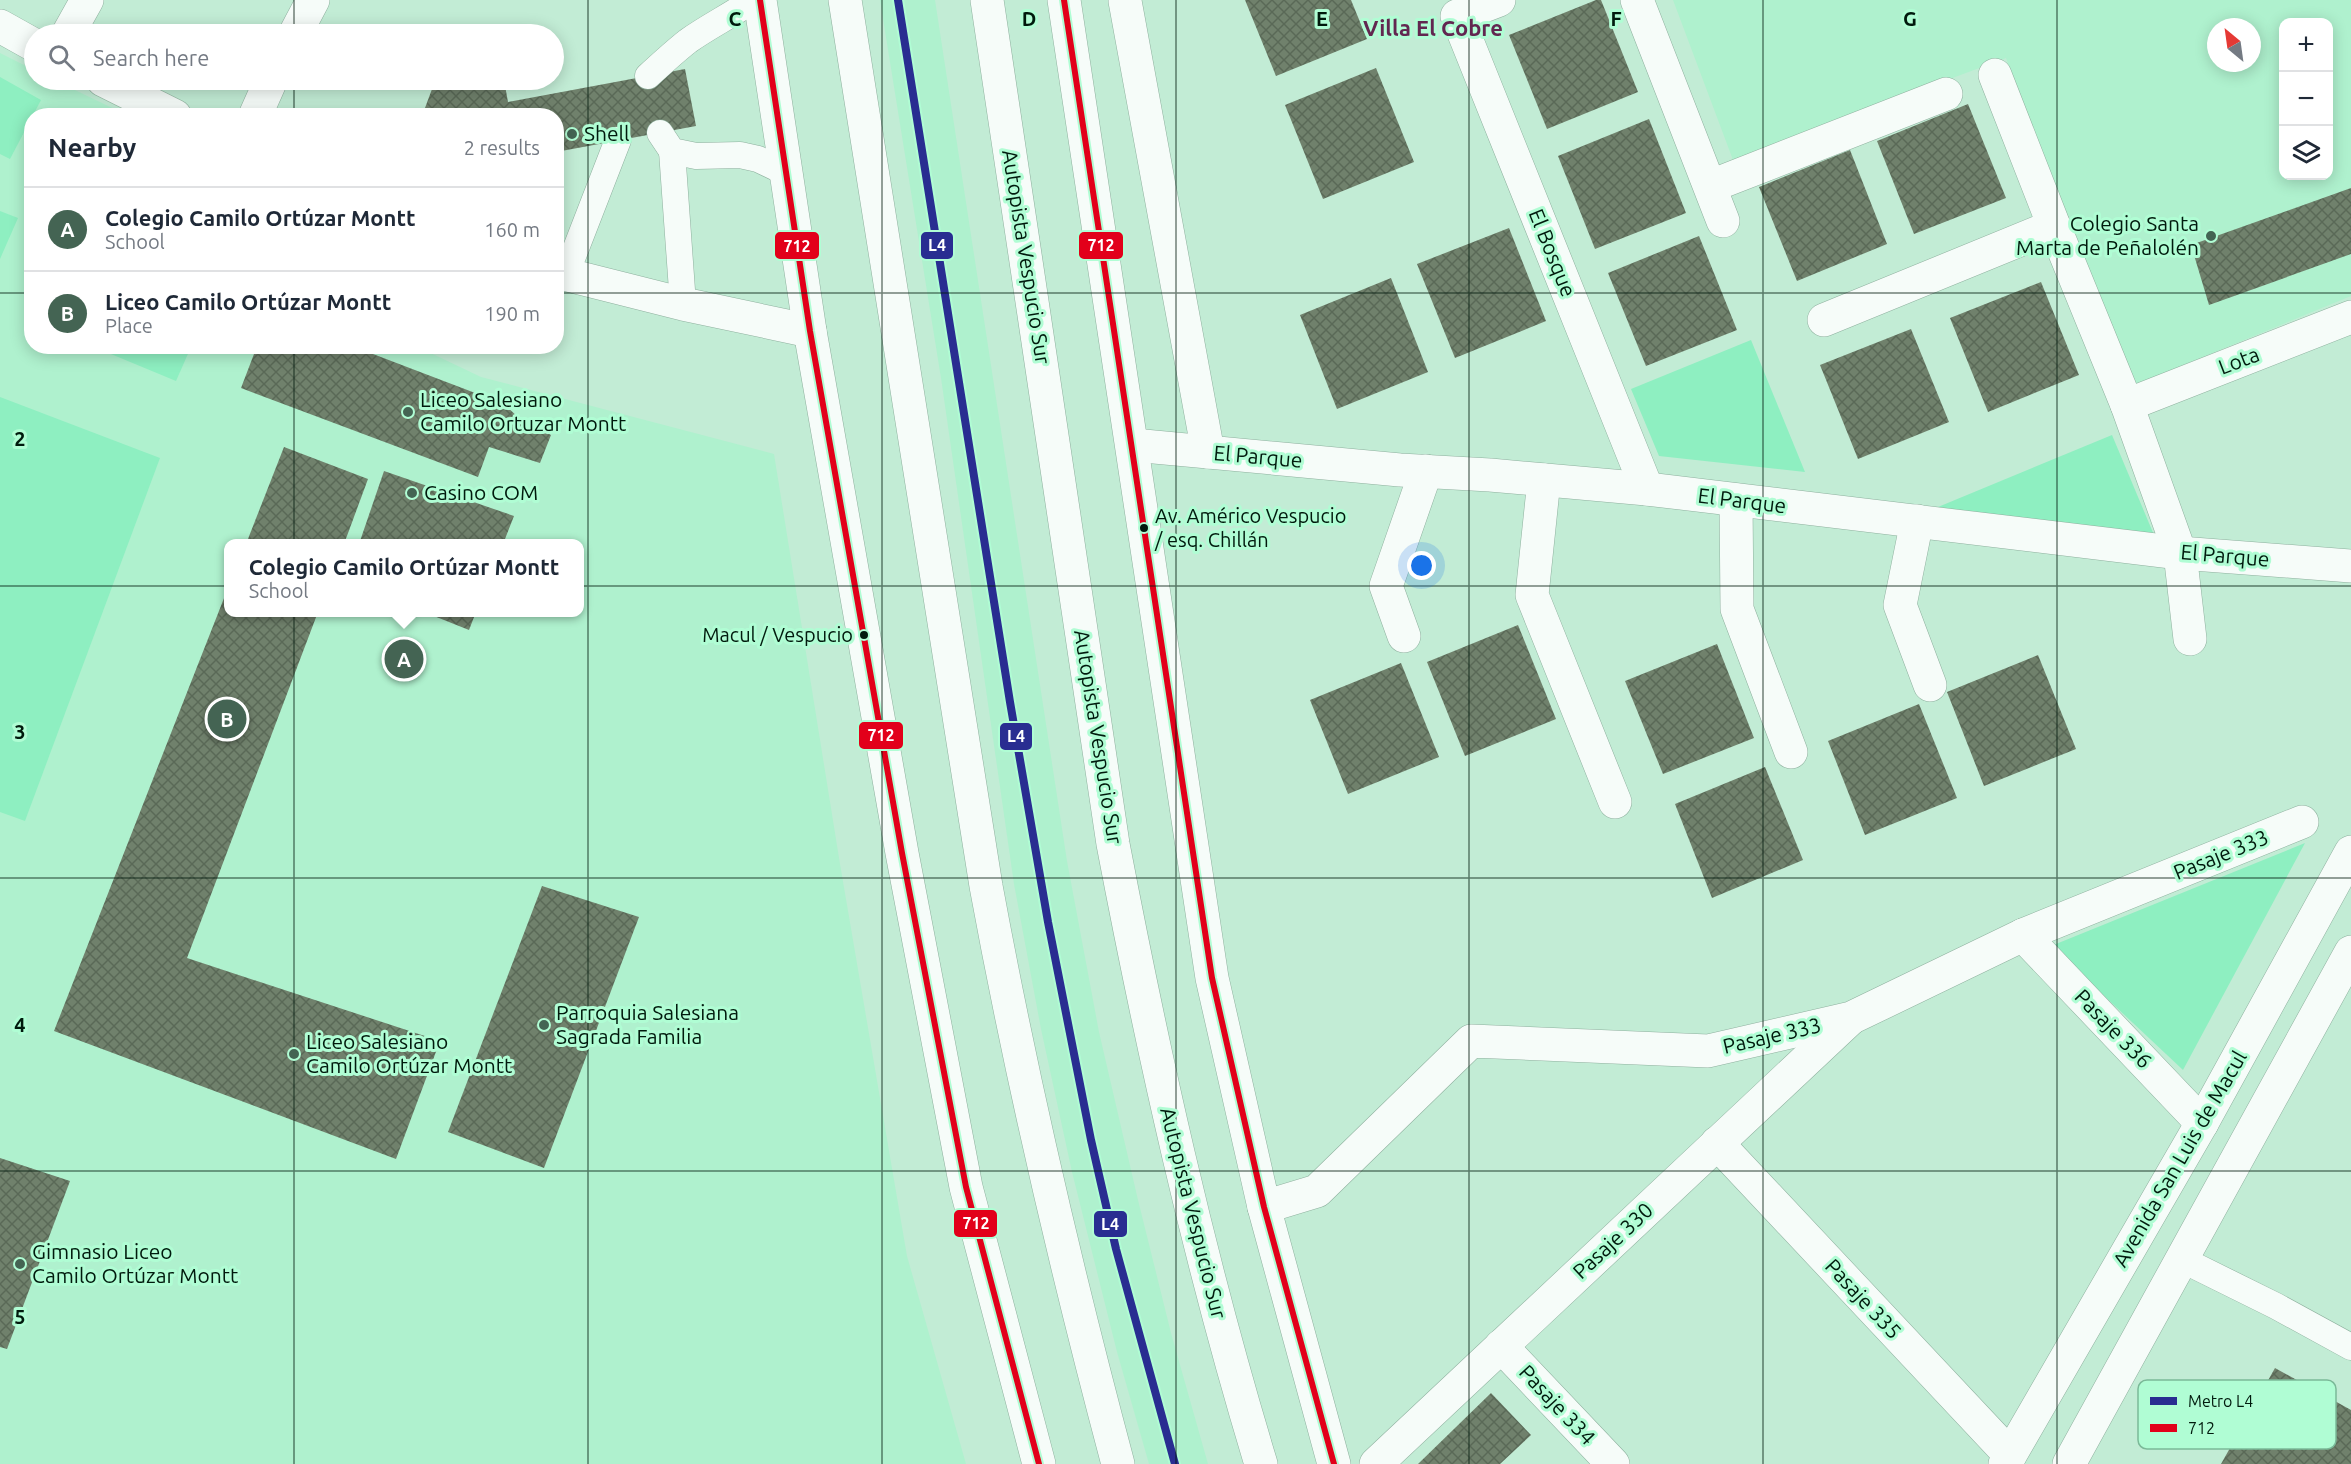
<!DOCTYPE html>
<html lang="en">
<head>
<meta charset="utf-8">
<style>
  :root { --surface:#fff; --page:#f2f2f3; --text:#1f2937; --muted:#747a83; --line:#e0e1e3; --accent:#446453 }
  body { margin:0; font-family:Ubuntu,sans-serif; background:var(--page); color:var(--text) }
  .controls { position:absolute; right:18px; top:18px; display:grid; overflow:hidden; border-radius:12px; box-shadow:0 3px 15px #0003 }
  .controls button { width:54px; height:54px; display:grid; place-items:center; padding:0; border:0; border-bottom:2px solid var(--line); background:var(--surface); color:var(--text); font:30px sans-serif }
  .compass { position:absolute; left:2207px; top:18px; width:54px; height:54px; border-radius:50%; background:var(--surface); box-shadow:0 3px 15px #0003; rotate:331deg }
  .you { position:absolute; left:1422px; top:566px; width:21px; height:21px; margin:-15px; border:4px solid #fff; border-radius:50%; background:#1a73e8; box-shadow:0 0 0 9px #1a73e833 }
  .badge { display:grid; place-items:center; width:39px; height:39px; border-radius:50%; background:var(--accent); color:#fff; font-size:20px; font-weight:700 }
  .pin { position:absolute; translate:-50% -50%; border:3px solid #fff; box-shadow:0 2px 6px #0006 }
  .popup { position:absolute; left:224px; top:539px; width:360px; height:78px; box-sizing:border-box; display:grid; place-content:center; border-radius:12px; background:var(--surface); filter:drop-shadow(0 2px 4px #0005); font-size:20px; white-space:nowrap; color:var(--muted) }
  .popup b { font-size:22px; color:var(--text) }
  .popup::after { content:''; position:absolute; left:50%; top:100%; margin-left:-12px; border:12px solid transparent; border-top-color:var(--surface) }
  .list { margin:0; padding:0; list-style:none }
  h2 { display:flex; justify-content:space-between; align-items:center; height:78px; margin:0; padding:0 24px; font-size:26px }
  h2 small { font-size:20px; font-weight:400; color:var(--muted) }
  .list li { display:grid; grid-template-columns:39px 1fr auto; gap:18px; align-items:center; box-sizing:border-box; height:84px; padding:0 24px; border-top:2px solid var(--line) }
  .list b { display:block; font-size:22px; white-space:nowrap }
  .list p { margin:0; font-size:20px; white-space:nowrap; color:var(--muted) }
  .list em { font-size:20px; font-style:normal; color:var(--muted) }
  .icon { flex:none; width:33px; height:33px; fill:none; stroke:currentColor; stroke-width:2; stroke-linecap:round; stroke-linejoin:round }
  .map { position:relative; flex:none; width:2351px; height:1464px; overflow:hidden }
  .search { position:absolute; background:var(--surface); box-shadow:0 3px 15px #0003; left:24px; top:24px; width:540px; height:66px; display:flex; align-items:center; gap:15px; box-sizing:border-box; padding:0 21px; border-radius:33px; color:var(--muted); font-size:22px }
  .panel { position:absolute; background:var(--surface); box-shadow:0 3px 15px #0003; left:24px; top:108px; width:540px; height:246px; border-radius:24px }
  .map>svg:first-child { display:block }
  .built { fill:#aff1ce; fill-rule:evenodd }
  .green { fill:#8eefc1 }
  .building { fill:url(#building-cross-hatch) }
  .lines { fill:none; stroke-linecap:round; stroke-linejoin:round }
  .lane-casing { stroke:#8eb09e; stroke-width:27 }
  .street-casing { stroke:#8eb09e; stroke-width:34 }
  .secondary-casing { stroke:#8eb09e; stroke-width:34 }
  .primary-casing { stroke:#8eb09e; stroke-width:34 }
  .highway-casing { stroke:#8eb09e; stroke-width:34 }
  .lane { stroke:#f6fcf9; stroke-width:26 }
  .street { stroke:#f6fcf9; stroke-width:33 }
  .secondary { stroke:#f6fcf9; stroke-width:33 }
  .primary { stroke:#f6fcf9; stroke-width:33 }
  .highway { stroke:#f6fcf9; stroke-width:33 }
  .bus-1-casing { stroke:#b0fdd4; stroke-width:10 }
  .bus-1 { stroke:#e2001a; stroke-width:6 }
  .metro-1-casing { stroke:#b0fdd4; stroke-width:12 }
  .metro-1 { stroke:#292d91; stroke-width:8 }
  .grid { fill:none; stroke:#001a0d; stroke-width:1.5; stroke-opacity:0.55 }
  .poi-dot { fill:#446453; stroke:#b0fdd4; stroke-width:2 }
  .bus-dot { fill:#001a0d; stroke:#b0fdd4; stroke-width:2 }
  .labels { text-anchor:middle; stroke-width:6; stroke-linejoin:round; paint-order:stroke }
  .bus-label { font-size:20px; fill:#001a0d; stroke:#b0fdd4; text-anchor:start }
  .poi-label { font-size:21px; fill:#001a0d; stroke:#b0fdd4; text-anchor:start }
  .street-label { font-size:21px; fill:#001a0d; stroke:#b0fdd4 }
  .neighbourhood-label { font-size:22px; font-weight:bold; fill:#622750; stroke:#b0fdd4 }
  .key { fill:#b0fdd4; stroke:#7bb998; stroke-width:1.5 }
  .key-label { font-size:16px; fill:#001a0d }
  .grid-label { font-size:20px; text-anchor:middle; font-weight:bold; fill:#001a0d; stroke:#b0fdd4; stroke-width:6; stroke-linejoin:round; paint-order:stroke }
  .line-badge { stroke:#b0fdd4; stroke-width:2 }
  .badge-label { font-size:16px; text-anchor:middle; font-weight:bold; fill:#fff }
</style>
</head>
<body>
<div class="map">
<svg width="2351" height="1464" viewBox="0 0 2351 1464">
  <defs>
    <pattern id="building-cross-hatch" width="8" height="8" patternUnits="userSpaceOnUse" patternTransform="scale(1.5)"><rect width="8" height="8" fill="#70816c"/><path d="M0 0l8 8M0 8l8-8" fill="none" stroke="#5a6957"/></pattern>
  </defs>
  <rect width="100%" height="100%" fill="#c2ecd5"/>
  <g class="built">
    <polygon points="880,0 935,0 1067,861 1099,1032 1138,1200 1171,1333 1208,1464 1149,1464 1117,1352 1072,1172 1041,1029 1014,884 941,378"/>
    <path d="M1673,0H2351V296L2127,388L2006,58L1733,160ZM2284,22H2328V176H2284ZM2216,27H2252V63H2216Z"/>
    <path d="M0,53L34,70V80H54L127,115L32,116V346L418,347L481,377L774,454L840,864L907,1256L966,1464H0ZM228,544H580V612H228Z"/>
  </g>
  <g class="green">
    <polygon points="0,77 41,100 10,159 0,154"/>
    <polygon points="0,211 18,218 0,259"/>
    <polygon points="1751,340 1805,472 1659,456 1631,389"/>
    <polygon points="94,347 191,346 191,347 176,381"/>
    <polygon points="0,397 160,458 25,821 0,812"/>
    <polygon points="2112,435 2154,535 1938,507"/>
    <polygon points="2305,843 2183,1070 2051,946"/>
  </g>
  <g class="building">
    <polygon points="1245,0 1351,0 1367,39 1276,76"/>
    <polygon points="1596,0 1601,0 1638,92 1547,129 1509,35"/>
    <polygon points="1376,68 1414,162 1323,199 1285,105"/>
    <polygon points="685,69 696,126 556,152 556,116 422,116 435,81 458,90 456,80 504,80 508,102"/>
    <polygon points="1968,104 2006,198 1914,234 1877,141"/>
    <polygon points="1649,119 1686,213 1595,249 1558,156"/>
    <polygon points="1850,150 1887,244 1797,281 1759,187"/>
    <polygon points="2351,188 2351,254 2209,305 2191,245"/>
    <polygon points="1509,228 1546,321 1455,358 1417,264"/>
    <polygon points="1699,236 1737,330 1646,366 1608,273"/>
    <polygon points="1391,278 1428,372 1337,409 1300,315"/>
    <polygon points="2041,282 2079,375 1988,412 1950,318"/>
    <polygon points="1911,329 1949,422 1858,459 1820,365"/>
    <polygon points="257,346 352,346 504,404 520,419 551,435 540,463 489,447 478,477 241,388"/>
    <polygon points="284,447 368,479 344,544 246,544"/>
    <polygon points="384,471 514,516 503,544 359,544"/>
    <polygon points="228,588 228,612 318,612 187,958 440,1041 396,1159 54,1031"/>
    <polygon points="424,612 476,612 469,630"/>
    <polygon points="1518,625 1556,719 1465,756 1427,662"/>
    <polygon points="1717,644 1754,738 1663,774 1625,681"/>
    <polygon points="2038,655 2076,749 1984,786 1947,692"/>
    <polygon points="1401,663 1439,757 1348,794 1310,700"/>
    <polygon points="1919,704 1957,798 1865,835 1828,741"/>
    <polygon points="1765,767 1803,860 1712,898 1675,804"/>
    <polygon points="542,886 639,917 544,1168 448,1132"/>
    <polygon points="0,1158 70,1181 7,1349 0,1347"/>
    <polygon points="2275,1368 2351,1410 2351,1464 2221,1464"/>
    <polygon points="1491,1393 1531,1435 1500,1464 1418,1464"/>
  </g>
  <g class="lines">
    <defs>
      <g id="lane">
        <path d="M648,76C661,64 674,52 688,41C709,26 732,15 753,0"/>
        <polyline points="660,133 672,151 696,156 740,155 758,159 787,173"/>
        <polyline points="672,151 683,304"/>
        <polyline points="566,274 618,140"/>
        <polyline points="2183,1260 2276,1306 2351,1347"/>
      </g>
      <g id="street">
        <polyline points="1499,0 1457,16 1647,489"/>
        <polyline points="1637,0 1723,221"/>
        <polyline points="1125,1 1208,452"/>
        <polyline points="0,26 34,45"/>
        <polyline points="68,34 87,0"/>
        <polyline points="295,34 313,0"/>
        <polyline points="1995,75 2054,226 2127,405 2180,553 2190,639"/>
        <polyline points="103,80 175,116"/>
        <polyline points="255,116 271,80"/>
        <polyline points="1711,186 1946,94"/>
        <polyline points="556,272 683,304 810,331"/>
        <polyline points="1824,320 2054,226"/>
        <polyline points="2127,405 2351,317"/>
        <polyline points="1133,445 1400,470 1490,475 1647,489 2180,553 2351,566"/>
        <polyline points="1544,480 1532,595 1615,802"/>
        <polyline points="1736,500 1737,609 1791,752"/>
        <polyline points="1917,521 1900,605 1930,685"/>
        <polyline points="1404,636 1386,586 1426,471"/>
        <polyline points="2023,935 2202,1123"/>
        <polyline points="1717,1143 2010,1455"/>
        <polyline points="1264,1207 1317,1191 1471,1041 1708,1051 1851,1018 2023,935 2302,822"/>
        <polyline points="1501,1346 1613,1464"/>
        <polyline points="1376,1464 1850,1019"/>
      </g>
      <g id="secondary">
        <polyline points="2005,1464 2202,1123 2351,852"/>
        <polyline points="2069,1464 2351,952"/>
      </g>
      <g id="primary">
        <polyline points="760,0 810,331 902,853 966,1187 1039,1464"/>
        <polyline points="1064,0 1212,978 1264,1207 1334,1464"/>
      </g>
      <g id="highway">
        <path d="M845,0L986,886C1022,1081 1067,1273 1118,1464"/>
        <path d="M987,0L1113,844C1153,1053 1199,1260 1261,1464"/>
      </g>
    </defs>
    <use href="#lane" class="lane-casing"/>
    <use href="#street" class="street-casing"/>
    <use href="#secondary" class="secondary-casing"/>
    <use href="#primary" class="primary-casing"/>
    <use href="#highway" class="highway-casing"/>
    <use href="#lane" class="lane"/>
    <use href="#street" class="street"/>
    <use href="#secondary" class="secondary"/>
    <use href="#primary" class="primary"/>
    <use href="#highway" class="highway"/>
    <defs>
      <g id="bus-1">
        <polyline points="760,0 810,331 902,853 966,1187 1039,1464"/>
        <polyline points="1064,0 1212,978 1264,1207 1334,1464"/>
      </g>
    </defs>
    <use href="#bus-1" class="bus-1-casing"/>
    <use href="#bus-1" class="bus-1"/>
    <defs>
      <polyline id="metro-1" points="898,0 1010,702 1048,922 1091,1140 1116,1249 1175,1464"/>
    </defs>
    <use href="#metro-1" class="metro-1-casing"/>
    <use href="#metro-1" class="metro-1"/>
  </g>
  <path class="grid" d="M294,0V34M588,0V1464M882,0V1464M1176,0V1464M1469,0V1464M1763,0V1464M2057,0V1464M294,80V116M0,293H32M556,293H2351M294,346V1464M0,586H2351M0,878H2351M0,1171H2351"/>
  <g class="poi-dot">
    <circle cx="572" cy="134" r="6"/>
    <circle cx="2211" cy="236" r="6"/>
    <circle cx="408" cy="412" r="6"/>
    <circle cx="412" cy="493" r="6"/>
    <circle cx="544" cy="1025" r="6"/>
    <circle cx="294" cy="1054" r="6"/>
    <circle cx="20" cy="1264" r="6"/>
  </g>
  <g class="bus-dot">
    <circle cx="1144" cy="528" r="5"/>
    <circle cx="864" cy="635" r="5"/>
  </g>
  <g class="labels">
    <g class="bus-label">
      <text x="1155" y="523">Av. Américo Vespucio<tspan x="1155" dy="24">/ esq. Chillán</tspan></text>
      <text x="853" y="642" text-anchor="end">Macul / Vespucio</text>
    </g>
    <g class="poi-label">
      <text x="584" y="141">Shell</text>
      <text x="2199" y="231" text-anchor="end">Colegio Santa<tspan x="2199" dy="24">Marta de Peñalolén</tspan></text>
      <text x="420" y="407">Liceo Salesiano<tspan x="420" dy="24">Camilo Ortuzar Montt</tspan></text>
      <text x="424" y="500">Casino COM</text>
      <text x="556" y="1020">Parroquia Salesiana<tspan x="556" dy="24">Sagrada Familia</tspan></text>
      <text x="306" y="1049">Liceo Salesiano<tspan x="306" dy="24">Camilo Ortúzar Montt</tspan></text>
      <text x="32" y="1259">Gimnasio Liceo<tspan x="32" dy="24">Camilo Ortúzar Montt</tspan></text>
    </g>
    <g class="street-label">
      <text transform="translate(1552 253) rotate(68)" y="7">El Bosque</text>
      <text transform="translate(1026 257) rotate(81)" y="7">Autopista Vespucio Sur</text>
      <text transform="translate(2239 361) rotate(-21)" y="7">Lota</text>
      <text transform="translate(1258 457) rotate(5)" y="7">El Parque</text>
      <text transform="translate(1742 501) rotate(7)" y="7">El Parque</text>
      <text transform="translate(2225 556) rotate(5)" y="7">El Parque</text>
      <text transform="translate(1098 737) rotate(81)" y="7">Autopista Vespucio Sur</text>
      <text transform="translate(2221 855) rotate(-22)" y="7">Pasaje 333</text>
      <text transform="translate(2113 1029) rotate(46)" y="7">Pasaje 336</text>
      <text transform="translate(1772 1036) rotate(-13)" y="7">Pasaje 333</text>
      <text transform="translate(2180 1159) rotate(-60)" y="7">Avenida San Luis de Macul</text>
      <text transform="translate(1193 1213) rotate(76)" y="7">Autopista Vespucio Sur</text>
      <text transform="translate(1613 1241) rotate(-43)" y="7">Pasaje 330</text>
      <text transform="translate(1863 1299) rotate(47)" y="7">Pasaje 335</text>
      <text transform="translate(1557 1405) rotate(47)" y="7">Pasaje 334</text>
    </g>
    <g class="neighbourhood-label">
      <text x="1433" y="36">Villa El Cobre</text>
    </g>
  </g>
  <rect x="2138" y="1380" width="198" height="69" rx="9" class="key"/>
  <rect x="2150" y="1397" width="27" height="8" fill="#292d91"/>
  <rect x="2150" y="1424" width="27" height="8" fill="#e2001a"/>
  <g class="key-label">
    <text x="2188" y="1407">Metro L4</text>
    <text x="2188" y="1434">712</text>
  </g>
  <g class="grid-label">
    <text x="735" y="26">C</text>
    <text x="1029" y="26">D</text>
    <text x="1322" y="26">E</text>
    <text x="1616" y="26">F</text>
    <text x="1910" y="26">G</text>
    <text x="20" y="446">2</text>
    <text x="20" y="739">3</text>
    <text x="20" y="1032">4</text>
    <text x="20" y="1324">5</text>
  </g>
  <g class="line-badge">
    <rect x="920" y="231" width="34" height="29" rx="6" fill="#292d91"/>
    <rect x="1078" y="231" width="46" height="29" rx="6" fill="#e2001a"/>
    <rect x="774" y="231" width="46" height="29" rx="6" fill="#e2001a"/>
    <rect x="858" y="721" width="46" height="29" rx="6" fill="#e2001a"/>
    <rect x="999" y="722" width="34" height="29" rx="6" fill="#292d91"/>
    <rect x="953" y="1209" width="45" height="29" rx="6" fill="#e2001a"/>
    <rect x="1093" y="1210" width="35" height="28" rx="6" fill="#292d91"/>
  </g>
  <g class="badge-label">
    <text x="937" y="251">L4</text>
    <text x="1101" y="251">712</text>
    <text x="797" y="252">712</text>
    <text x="881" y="741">712</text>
    <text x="1016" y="742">L4</text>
    <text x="976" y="1229">712</text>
    <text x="1110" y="1230">L4</text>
  </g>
</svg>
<div class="controls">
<button>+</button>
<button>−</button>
<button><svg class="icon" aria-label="layers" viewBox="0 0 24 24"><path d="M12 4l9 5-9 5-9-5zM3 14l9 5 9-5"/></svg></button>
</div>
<svg class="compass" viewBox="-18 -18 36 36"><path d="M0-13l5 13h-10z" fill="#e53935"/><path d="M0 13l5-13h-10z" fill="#747a83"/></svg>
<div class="you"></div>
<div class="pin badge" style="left:404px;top:659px">A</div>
<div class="popup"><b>Colegio Camilo Ortúzar Montt</b>School</div>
<div class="pin badge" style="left:227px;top:719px">B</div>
<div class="search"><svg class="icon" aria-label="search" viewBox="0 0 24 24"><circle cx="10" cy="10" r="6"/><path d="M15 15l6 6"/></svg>Search here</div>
<section class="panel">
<h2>Nearby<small>2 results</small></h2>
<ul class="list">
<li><span class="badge">A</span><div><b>Colegio Camilo Ortúzar Montt</b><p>School</p></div><em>160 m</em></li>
<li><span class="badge">B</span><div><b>Liceo Camilo Ortúzar Montt</b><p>Place</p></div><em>190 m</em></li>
</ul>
</section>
</div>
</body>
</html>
